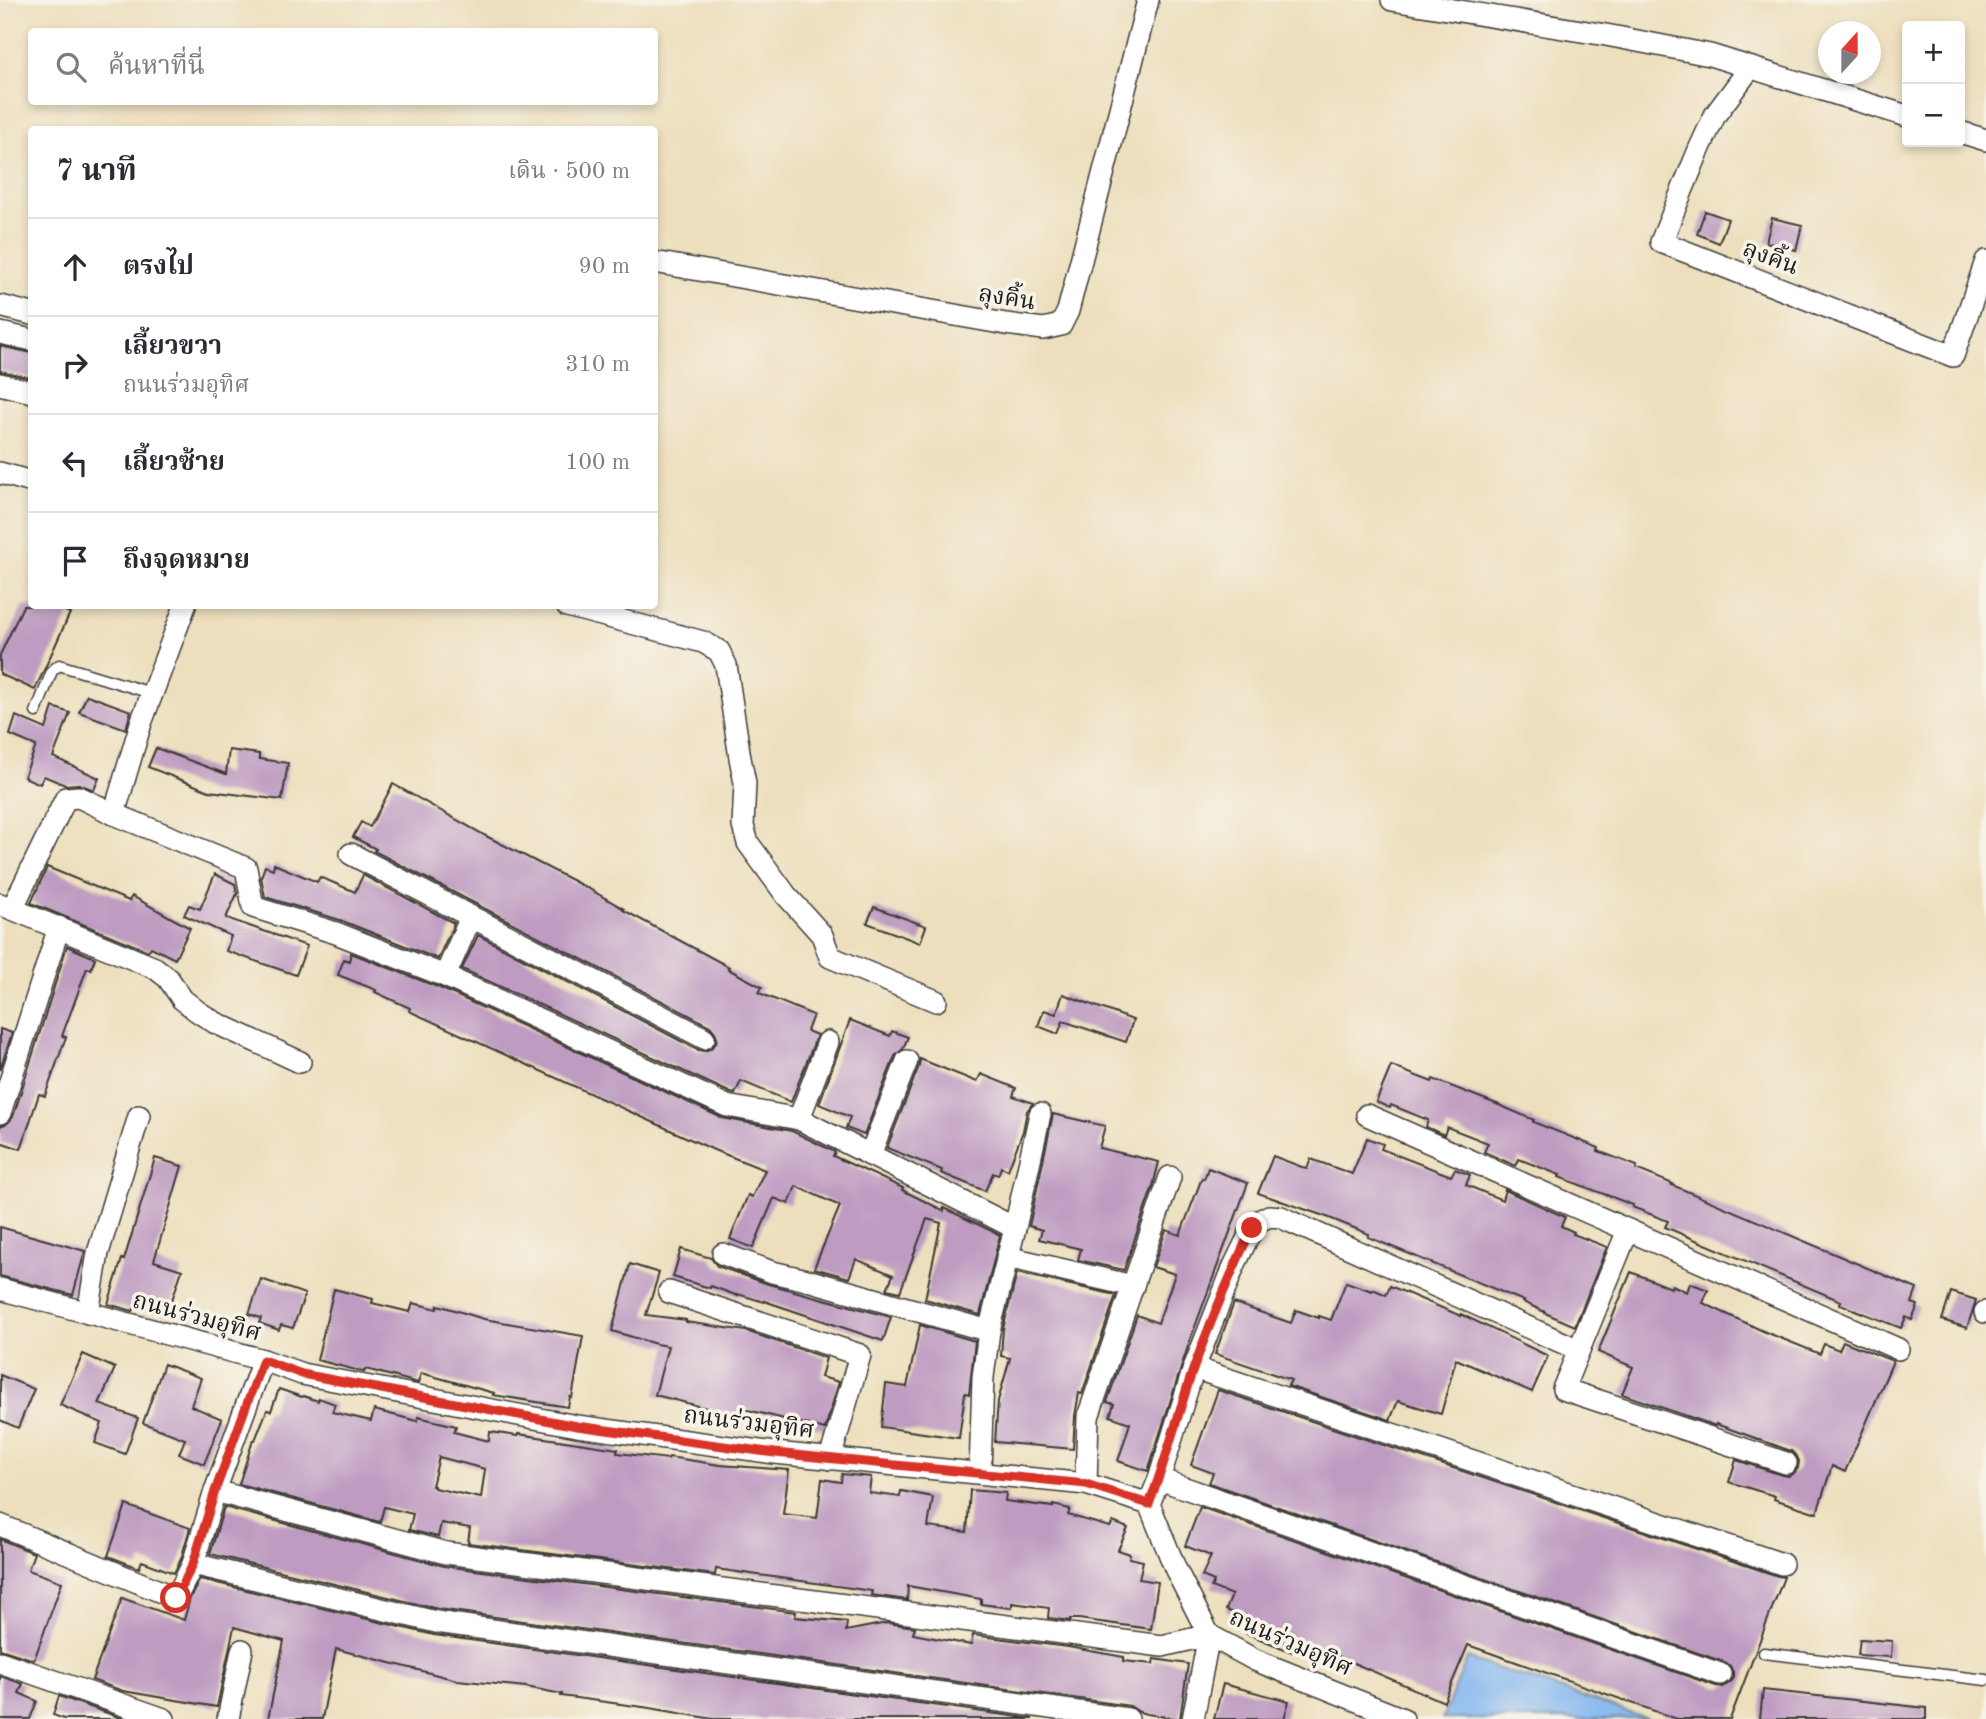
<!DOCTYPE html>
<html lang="th">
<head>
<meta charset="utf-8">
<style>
  :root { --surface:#fff; --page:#f7f7f7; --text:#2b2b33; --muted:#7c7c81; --line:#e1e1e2 }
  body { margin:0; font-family:"Old Standard TT","Noto Serif Thai",serif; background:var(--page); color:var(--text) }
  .controls { position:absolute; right:21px; top:21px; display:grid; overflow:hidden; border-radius:7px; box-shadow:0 4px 10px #0003 }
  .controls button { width:63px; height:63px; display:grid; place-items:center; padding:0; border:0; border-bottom:2px solid var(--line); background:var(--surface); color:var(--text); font:35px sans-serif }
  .compass { position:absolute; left:1818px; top:21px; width:63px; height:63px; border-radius:50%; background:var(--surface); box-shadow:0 4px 10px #0003; rotate:21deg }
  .stop { position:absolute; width:21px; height:21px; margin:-16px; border:5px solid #d93025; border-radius:50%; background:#fff }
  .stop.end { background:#d93025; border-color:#fff; box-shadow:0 2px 7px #0008 }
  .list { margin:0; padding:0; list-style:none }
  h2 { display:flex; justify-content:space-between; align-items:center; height:91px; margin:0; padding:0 28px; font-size:30px }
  h2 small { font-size:23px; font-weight:400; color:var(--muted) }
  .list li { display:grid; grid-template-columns:46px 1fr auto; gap:21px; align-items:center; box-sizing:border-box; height:98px; padding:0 28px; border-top:2px solid var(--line) }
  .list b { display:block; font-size:26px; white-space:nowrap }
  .list p { margin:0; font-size:23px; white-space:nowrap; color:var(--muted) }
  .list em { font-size:23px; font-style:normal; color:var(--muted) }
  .icon { flex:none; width:38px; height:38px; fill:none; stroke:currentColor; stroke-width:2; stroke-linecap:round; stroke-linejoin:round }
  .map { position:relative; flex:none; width:1986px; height:1719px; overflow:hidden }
  .search { position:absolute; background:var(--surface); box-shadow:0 4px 10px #0003; left:28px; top:28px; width:630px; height:77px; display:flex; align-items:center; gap:18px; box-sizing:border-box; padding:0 24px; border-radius:7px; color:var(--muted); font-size:26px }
  .panel { position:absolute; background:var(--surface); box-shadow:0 4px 10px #0003; left:28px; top:126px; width:630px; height:483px; border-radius:7px }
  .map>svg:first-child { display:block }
  .water { fill:#83b6f0; stroke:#506986; stroke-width:2 }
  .building { fill:#be9bc1; fill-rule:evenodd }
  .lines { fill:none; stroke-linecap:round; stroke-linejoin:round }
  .lane-casing { stroke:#3b3934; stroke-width:13 }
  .street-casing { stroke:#3b3934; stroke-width:24 }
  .lane { stroke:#fff; stroke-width:10 }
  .street { stroke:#fff; stroke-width:21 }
  .route { stroke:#d93025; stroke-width:9 }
  .labels { text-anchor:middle; stroke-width:7; stroke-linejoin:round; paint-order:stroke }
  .street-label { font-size:24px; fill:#1c1c1c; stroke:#f7f3e8 }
</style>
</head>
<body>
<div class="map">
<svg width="1986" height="1719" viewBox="0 0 1986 1719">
  <rect width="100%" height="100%" fill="#f7f3e8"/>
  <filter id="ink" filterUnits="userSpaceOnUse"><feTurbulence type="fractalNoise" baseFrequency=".0143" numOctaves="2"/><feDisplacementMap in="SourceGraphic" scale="14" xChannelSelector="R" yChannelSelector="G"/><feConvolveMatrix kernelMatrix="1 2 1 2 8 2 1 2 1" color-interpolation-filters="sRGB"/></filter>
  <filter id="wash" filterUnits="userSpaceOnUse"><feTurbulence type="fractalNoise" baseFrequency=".00686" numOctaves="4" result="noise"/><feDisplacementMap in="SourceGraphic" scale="28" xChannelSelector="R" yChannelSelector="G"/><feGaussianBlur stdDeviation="1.57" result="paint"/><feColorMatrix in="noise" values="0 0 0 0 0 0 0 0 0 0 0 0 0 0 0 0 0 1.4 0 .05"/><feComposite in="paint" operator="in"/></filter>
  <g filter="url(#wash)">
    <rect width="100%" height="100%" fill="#eddfbd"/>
    <polygon class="water" points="1467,1658 1648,1719 1442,1719"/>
    <g id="blocks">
      <g class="building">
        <polygon points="1705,211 1728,219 1719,243 1697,234"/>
        <polygon points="1772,218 1802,225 1796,250 1766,242"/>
        <polygon points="0,346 32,353 32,378 0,371"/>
        <polygon points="23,606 53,606 70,613 35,690 0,674 0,655"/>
        <polygon points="87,695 131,711 126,729 79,712"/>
        <polygon points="53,707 70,713 53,757 99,778 94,790 79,784 65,785 44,776 40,784 24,777 36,746 10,735 16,716 46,729"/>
        <polygon points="156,748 226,774 229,750 259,754 259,759 288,763 282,800 209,791 148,767"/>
        <polygon points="393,784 486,836 589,889 624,909 623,910 729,967 728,969 762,987 759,993 813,1015 807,1031 817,1035 791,1102 741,1081 735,1094 731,1093 462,969 478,935 698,1050 704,1051 710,1049 716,1043 717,1037 715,1032 710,1026 374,851 376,849 353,837 361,822 370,827"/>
        <polygon points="274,864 317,882 320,877 355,892 363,875 454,923 438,959 340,920 265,897 261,877 265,866 273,869"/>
        <polygon points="47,867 129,901 132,896 190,928 175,959 151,947 148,951 31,903"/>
        <polygon points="215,874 235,884 237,894 226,918 307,946 296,975 226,951 231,936 184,915 189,905 200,909"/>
        <polygon points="874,907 926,926 920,943 867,923"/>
        <polygon points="67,946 95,958 91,969 87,968 62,1036 66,1037 45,1096 39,1094 21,1149 0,1142 0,1126 8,1123 13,1117"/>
        <polygon points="351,953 440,988 722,1118 792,1131 835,1152 833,1156 903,1188 902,1190 944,1211 944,1208 1000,1235 980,1315 925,1299 941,1223 927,1219 900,1292 887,1289 893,1275 856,1259 849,1278 814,1268 840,1206 796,1186 789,1204 774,1198 753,1248 730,1239 748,1195 752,1197 765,1170 714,1150 409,1011 410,1008 375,992 376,990 338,975 344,959 349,961"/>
        <polygon points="1063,994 1133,1020 1126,1042 1063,1021 1058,1034 1038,1026 1044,1010 1056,1014"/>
        <polygon points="850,1020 890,1036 892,1031 908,1037 903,1049 895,1056 864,1135 846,1128 850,1117 819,1104"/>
        <polygon points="0,1029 12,1033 0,1070"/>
        <polygon points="920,1059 977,1082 981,1074 1016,1088 1013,1096 1033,1103 1027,1111 1023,1131 1008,1170 1001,1167 998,1175 993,1173 985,1191 941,1173 942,1170 887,1148 919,1066"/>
        <polygon points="1391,1066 1432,1082 1433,1079 1499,1105 1534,1120 1533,1122 1599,1148 1598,1151 1637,1166 1636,1169 1673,1184 1672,1185 1917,1289 1912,1303 1918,1305 1912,1320 1906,1317 1901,1328 1855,1310 1840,1304 1841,1301 1665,1227 1668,1221 1632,1207 1633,1205 1559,1177 1560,1175 1519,1159 1516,1166 1484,1152 1488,1143 1447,1127 1444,1135 1426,1127 1428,1120 1391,1105 1390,1108 1376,1102"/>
        <polygon points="1053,1114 1105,1126 1099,1148 1159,1162 1153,1186 1124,1270 1078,1260 1081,1249 1039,1239 1042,1230 1029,1226"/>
        <polygon points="1367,1138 1383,1144 1381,1149 1451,1176 1455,1169 1470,1175 1466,1185 1502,1200 1505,1190 1565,1217 1561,1226 1574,1232 1573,1234 1607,1247 1575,1326 1545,1313 1545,1312 1523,1302 1524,1301 1368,1237 1369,1234 1327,1217 1258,1193 1273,1156 1307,1169 1311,1159 1352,1174"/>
        <polygon points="155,1158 182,1166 154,1261 182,1270 167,1315 136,1305 133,1311 108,1304 122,1259 124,1260"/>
        <polygon points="1208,1168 1248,1183 1189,1343 1148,1471 1118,1461 1130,1423 1110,1416 1114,1404 1107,1402 1137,1315 1158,1323 1175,1274 1153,1267 1166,1230 1180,1235 1202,1178 1204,1179"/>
        <polygon points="0,1227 85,1251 73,1295 0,1276"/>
        <polygon points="681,1249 711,1258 717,1266 768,1284 891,1317 883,1341 764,1301 764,1302 738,1294 738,1296 711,1286 710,1288 673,1277"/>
        <polygon points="630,1264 659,1273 646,1315 686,1320 686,1322 746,1331 826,1358 821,1377 839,1382 825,1429 744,1409 742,1417 655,1395 668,1346 656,1344 612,1331"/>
        <polygon points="1631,1272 1671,1288 1672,1285 1687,1292 1690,1283 1708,1290 1703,1303 1763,1331 1820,1354 1824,1344 1839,1350 1843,1341 1893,1361 1845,1472 1832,1466 1817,1513 1774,1499 1775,1496 1729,1482 1736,1460 1782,1475 1789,1476 1795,1472 1798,1468 1799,1461 1796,1455 1791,1451 1716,1424 1716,1426 1622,1394 1633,1367 1598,1352"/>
        <polygon points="1017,1273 1116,1295 1082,1394 1079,1393 1075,1416 1073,1449 995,1442 998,1401 1010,1358 1001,1356 1003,1329"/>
        <polygon points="261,1279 305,1294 293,1328 281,1325 279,1330 259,1323 261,1318 249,1314"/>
        <polygon points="1346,1282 1372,1291 1373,1289 1386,1295 1390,1286 1461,1316 1461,1314 1548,1356 1532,1392 1456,1359 1441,1414 1398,1401 1390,1420 1288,1386 1291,1380 1215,1354 1234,1303 1291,1323 1296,1310 1319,1318 1319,1316 1331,1320"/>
        <polygon points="334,1289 373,1299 372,1303 410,1312 413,1303 437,1309 438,1305 484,1319 583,1336 572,1398 570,1397 568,1407 493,1395 494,1393 421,1373 418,1383 366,1369 364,1372 317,1360"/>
        <polygon points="1951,1292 1976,1300 1967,1328 1942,1320"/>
        <polygon points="920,1325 975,1341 969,1394 965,1393 959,1438 881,1427 886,1384 907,1387"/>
        <polygon points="83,1354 115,1368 99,1404 138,1418 125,1454 95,1443 102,1423 60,1405"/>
        <polygon points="164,1364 201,1378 191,1406 222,1419 204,1464 179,1454 185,1439 143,1423"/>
        <polygon points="0,1375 34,1389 18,1428 0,1420"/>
        <path d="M279,1389L302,1397L303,1396L318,1401L319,1398L335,1404L332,1412L371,1421L374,1410L417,1421L418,1417L456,1426L454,1432L489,1441L490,1432L518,1436V1434L618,1449L617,1453L668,1459L669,1457L720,1465L789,1470L783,1514L817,1518L822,1479L841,1482L842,1474L871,1477L869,1493L900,1497L901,1491L933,1497L928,1527L967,1532L970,1490L1006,1493L1005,1501L1053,1507V1505L1070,1509L1068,1515L1110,1527L1113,1522L1128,1528L1118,1550L1130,1554L1129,1558L1143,1561L1139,1579L1158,1582L1151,1629L1079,1619H1070V1621L1048,1618L1049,1608L1012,1603V1608L981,1604V1599L908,1586L907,1600L871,1595L872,1591L716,1569L715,1575L468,1543L470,1528L441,1523L438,1537L409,1530L413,1514L384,1507L380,1522L239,1484L253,1440H255L267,1410L271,1411ZM439,1457L485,1469L481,1498L434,1488V1486H432Z"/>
        <polygon points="1218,1390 1778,1576 1784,1577 1730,1719 1677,1719 1468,1645 1444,1702 1298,1639 1292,1652 1245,1633 1251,1620 1226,1610 1232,1595 1211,1587 1214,1581 1202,1576 1211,1556 1185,1546 1200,1507 1716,1686 1722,1687 1728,1684 1733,1678 1733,1672 1730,1666 1724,1662 1209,1483 1213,1473 1191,1465"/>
        <polygon points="126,1505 190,1528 181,1559 174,1573 142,1561 139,1568 108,1556"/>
        <polygon points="224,1507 444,1566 796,1612 795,1617 847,1622 846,1631 887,1623 915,1627 913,1634 971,1645 973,1635 1068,1647 1124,1657 1123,1661 1153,1664 1154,1659 1188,1664 1180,1719 1147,1714 1139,1712 1130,1706 438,1609 210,1554"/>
        <polygon points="0,1539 34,1553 28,1570 62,1582 34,1660 0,1649"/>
        <polygon points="200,1579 434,1635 1033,1719 713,1719 650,1708 561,1696 562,1694 526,1687 457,1680 336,1649 322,1719 268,1719 284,1641 234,1627 217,1707 123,1691 92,1680 122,1598 184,1620 190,1598"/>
        <polygon points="1860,1639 1892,1641 1891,1657 1858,1655"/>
        <polygon points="0,1676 23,1684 19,1693 37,1701 30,1719 0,1719"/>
        <polygon points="1223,1684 1289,1701 1284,1719 1214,1719"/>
        <polygon points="1763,1690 1926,1708 1926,1719 1760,1719"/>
        <polygon points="59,1696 124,1719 64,1719 53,1715"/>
      </g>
    </g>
  </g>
  <g filter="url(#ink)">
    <use href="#blocks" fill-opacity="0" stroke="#3b3934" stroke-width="2"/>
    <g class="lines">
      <defs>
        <g id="lane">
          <polyline points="36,712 52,671 59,665 151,693"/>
          <polyline points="1764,1653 1986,1680"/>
        </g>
        <g id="street">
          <polyline points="1392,0 1606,35 1710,55 1907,116"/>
          <polyline points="1750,68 1715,115 1698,152 1661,242 1953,356 1986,261"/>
          <polyline points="1960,132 1986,140"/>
          <polyline points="654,262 1006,324 1043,329 1061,325 1068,311 1148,0"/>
          <polyline points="0,306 32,314"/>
          <polyline points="0,333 32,340"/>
          <polyline points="0,384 32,392"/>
          <polyline points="0,473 32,482"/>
          <polyline points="567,606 703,642 719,651 726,665 740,758 745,783 743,826 748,843 786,895 822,935 830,957 936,1001"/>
          <polyline points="114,814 141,723 185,606"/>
          <polyline points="351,854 704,1038"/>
          <polyline points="0,904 155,968 168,978 182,999 197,1011 214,1022 300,1062"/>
          <polyline points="12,909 66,798 79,797 114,814 246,868 253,907 336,933 445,976 727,1106 799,1119 1015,1228"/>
          <polyline points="445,976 471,917"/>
          <polyline points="0,1113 59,927"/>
          <polyline points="1367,1115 1898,1349"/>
          <polyline points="799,1119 828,1042"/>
          <polyline points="870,1155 907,1061"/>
          <polyline points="1628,1230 1563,1389 1786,1463"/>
          <polyline points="723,1254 772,1272 811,1281 989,1331"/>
          <polyline points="1007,1257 1133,1286"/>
          <polyline points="0,1289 263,1360 302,1374 577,1426 775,1453 1086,1484 1149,1504 1176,1570 1209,1635 1255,1660 1403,1719"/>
          <polyline points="669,1292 860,1355 830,1459"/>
          <polyline points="1985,1312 1986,1312"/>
          <polyline points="88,1313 98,1253 139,1116"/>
          <polyline points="1194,1368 1782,1564"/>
          <polyline points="980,1473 983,1377 989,1331 1015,1228 1040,1114"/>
          <polyline points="1159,1479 1720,1674"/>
          <polyline points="1086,1484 1088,1417 1170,1177"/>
          <polyline points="215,1491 446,1553 1162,1646 1209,1635 1193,1719"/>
          <polyline points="1149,1504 1159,1479 1194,1368 1234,1266 1252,1229 1259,1221 1269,1216 1281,1217 1289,1221 1579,1350"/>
          <polyline points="0,1525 176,1598 193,1564 215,1491 263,1360"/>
          <polyline points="193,1564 436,1622 1128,1719"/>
          <polyline points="0,1662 164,1719"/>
          <polyline points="228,1719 242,1650"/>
        </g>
      </defs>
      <use href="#lane" class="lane-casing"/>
      <use href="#street" class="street-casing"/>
      <use href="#lane" class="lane"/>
      <use href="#street" class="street"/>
    </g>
  </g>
  <g class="lines" filter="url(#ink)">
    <path class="route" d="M176,1598L193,1564L215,1491L263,1360L302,1374L577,1426L775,1453L1086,1484L1149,1504C1167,1459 1178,1412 1194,1367C1211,1320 1231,1273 1252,1228"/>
  </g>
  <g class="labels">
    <g class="street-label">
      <text transform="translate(1771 257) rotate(21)" y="8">ลุงคิ้น</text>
      <text transform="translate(1007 297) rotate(9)" y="8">ลุงคิ้น</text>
      <text transform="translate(197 1316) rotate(15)" y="8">ถนนร่วมอุทิศ</text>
      <text transform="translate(749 1422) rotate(7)" y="8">ถนนร่วมอุทิศ</text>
      <text transform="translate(1291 1642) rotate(24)" y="8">ถนนร่วมอุทิศ</text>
    </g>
  </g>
</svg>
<div class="controls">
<button>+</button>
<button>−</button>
</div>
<svg class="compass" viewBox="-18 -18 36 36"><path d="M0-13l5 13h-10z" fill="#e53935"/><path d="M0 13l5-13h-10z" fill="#7c7c81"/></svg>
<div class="stop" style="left:176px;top:1598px"></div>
<div class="stop end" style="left:1252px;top:1228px"></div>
<div class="search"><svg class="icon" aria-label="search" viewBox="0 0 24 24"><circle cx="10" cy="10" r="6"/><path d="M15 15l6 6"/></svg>ค้นหาที่นี่</div>
<section class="panel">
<h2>7 นาที<small>เดิน · 500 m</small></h2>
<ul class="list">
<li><svg class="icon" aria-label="ahead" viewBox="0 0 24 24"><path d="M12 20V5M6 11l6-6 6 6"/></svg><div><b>ตรงไป</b></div><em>90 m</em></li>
<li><svg class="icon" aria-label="right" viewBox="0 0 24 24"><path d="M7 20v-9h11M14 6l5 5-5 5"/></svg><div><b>เลี้ยวขวา</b><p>ถนนร่วมอุทิศ</p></div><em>310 m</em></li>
<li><svg class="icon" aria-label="left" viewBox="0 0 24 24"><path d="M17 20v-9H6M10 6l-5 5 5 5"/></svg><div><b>เลี้ยวซ้าย</b></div><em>100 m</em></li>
<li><svg class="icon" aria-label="arrive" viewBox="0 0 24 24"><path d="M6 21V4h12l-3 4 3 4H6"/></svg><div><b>ถึงจุดหมาย</b></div></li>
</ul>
</section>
</div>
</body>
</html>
